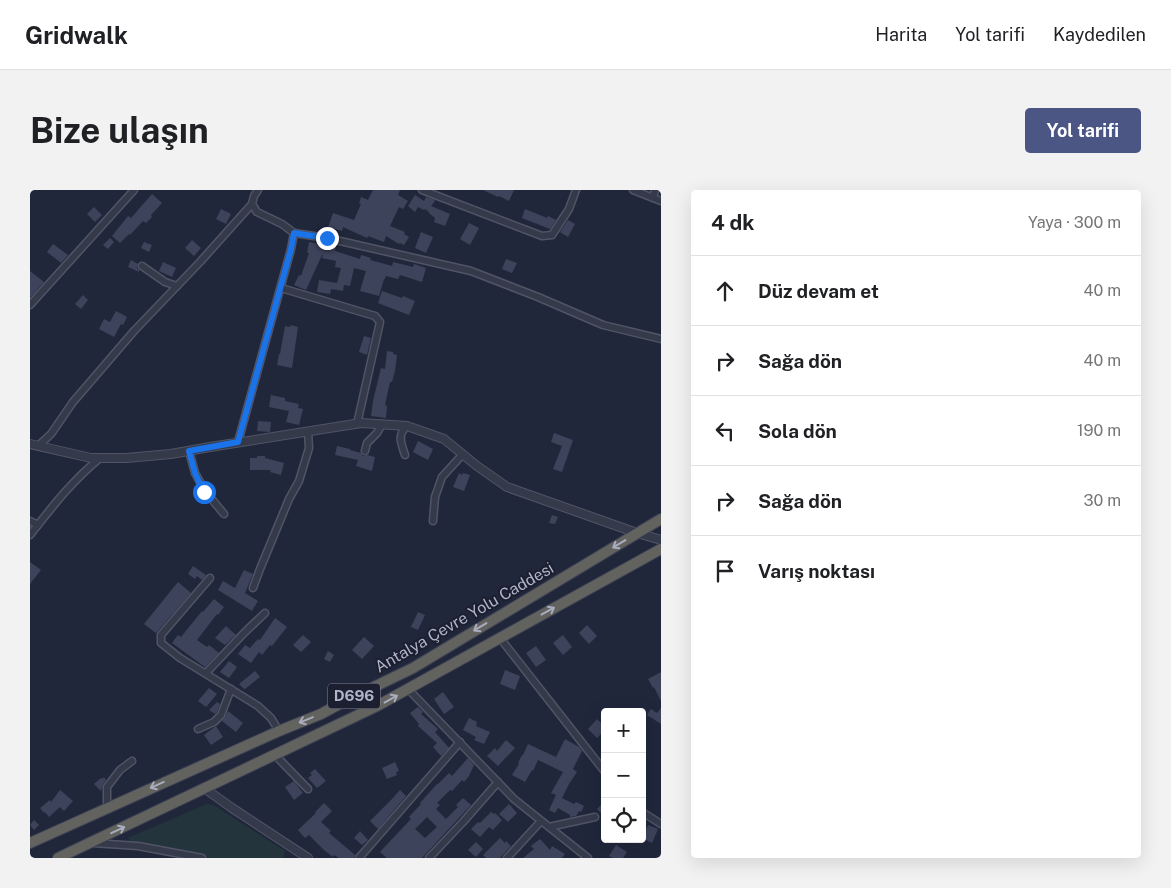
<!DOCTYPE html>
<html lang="tr">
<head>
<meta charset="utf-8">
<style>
  :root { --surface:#fff; --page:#f2f2f2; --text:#202124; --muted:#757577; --line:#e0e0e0; --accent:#4c5684 }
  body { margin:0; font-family:"Public Sans",sans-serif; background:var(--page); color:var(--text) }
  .controls { position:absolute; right:15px; bottom:15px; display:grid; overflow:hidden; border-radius:5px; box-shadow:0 5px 20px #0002 }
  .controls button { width:45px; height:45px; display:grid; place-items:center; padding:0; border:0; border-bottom:1px solid var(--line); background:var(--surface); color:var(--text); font:25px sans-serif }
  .stop { position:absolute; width:15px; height:15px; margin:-11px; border:4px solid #1a73e8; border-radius:50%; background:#fff }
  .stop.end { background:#1a73e8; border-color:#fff; box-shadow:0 1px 5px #0008 }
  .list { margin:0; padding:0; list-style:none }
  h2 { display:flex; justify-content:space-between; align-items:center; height:65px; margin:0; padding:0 20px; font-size:21px }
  h2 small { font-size:16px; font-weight:400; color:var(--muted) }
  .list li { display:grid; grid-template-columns:32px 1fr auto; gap:15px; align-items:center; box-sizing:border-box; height:70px; padding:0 20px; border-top:1px solid var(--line) }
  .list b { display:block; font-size:19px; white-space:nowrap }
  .list em { font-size:16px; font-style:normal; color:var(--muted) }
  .icon { flex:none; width:28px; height:28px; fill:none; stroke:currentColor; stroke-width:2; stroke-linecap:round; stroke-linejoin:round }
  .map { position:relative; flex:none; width:631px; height:668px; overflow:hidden; border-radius:5px }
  header { display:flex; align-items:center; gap:30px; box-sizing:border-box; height:70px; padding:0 25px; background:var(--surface); border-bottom:1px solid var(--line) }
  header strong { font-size:24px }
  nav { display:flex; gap:28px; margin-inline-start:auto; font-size:18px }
  .intro { display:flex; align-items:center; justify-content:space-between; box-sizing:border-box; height:120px; padding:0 30px }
  h1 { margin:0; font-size:35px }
  .button { padding:12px 22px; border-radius:5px; background:var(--accent); color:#fff; font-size:18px; font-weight:700 }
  main { display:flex; gap:30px; padding:0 30px }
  aside { flex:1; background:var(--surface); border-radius:5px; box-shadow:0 5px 20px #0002 }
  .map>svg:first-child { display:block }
  .green { fill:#23343c }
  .building { fill:#3d435b; fill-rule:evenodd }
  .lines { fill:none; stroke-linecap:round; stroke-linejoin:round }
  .minor-casing { stroke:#505466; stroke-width:9 }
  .tertiary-casing { stroke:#505466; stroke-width:10 }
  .trunk-casing { stroke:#3d4153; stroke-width:12 }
  .minor { stroke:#353a4b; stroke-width:6 }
  .tertiary { stroke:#353a4b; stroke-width:8 }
  .trunk { stroke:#62625f; stroke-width:10 }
  .oneway { stroke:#a8acbd }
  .route { stroke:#1a73e8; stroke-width:6 }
  .labels { text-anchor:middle; stroke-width:4; stroke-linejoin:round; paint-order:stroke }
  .shield { fill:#1b1f30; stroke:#83879a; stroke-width:1 }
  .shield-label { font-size:15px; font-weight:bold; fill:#b0b4c7 }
  .street-label { font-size:16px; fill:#b0b4c7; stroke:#1b1f30 }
</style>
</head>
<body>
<header>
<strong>Gridwalk</strong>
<nav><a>Harita</a><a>Yol tarifi</a><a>Kaydedilen</a></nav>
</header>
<div class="intro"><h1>Bize ulaşın</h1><a class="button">Yol tarifi</a></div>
<main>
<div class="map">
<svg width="631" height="668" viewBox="0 0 631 668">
  <rect width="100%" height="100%" fill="#21273b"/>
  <polygon class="green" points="177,614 185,616 255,661 253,668 178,668 142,659 100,651 98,648"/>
  <g class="building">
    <polygon points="343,0 370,0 368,5 378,11 373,19 369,17 360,36 375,42 374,44 379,47 374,55 370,53 369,54 356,46 354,52 338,46 337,48 313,37 312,41 298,37 303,23 324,30 331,14 329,13 331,7 338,10"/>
    <polygon points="453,0 484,0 479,11 469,6 468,7"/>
    <polygon points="122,4 132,13 121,25 122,27 116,33 113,31 100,45 99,44 90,53 82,46 98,26 101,28"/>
    <polygon points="385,5 394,11 396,7 403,9 405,11 401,16 420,24 415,36 404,32 405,28 399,23 399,22 395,19 394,20 388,17 385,22 378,16"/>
    <polygon points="64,17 72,25 65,32 57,24"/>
    <polygon points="191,19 201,24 196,34 186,29"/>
    <polygon points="495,19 517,28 518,26 526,30 520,39 492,28"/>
    <polygon points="538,30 545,34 538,47 530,42"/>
    <polygon points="439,33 449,38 440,55 430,49"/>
    <polygon points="391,42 403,47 396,63 385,58"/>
    <polygon points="80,48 84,52 78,59 73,55"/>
    <polygon points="162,50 171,58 164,66 155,58"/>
    <polygon points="114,52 122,55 119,62 111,58"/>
    <polygon points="279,52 306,57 305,61 330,69 331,65 341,68 340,70 362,76 363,72 383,77 384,74 396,78 392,92 370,85 368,89 356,86 355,89 354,89 349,106 330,101 336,81 324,78 320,96 314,95 313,101 301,99 300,104 287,102 289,90 307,93 311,78 305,77 306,71 292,68 293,65 292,65 276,100 264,95 269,85 271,86 279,63 277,63"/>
    <polygon points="23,54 38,65 31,73 17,62"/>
    <polygon points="476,69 487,73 482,83 472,79"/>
    <polygon points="101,70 108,74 107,78 109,80 109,82 98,77"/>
    <polygon points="133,72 146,78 142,87 129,81"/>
    <polygon points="0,81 14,92 0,108"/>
    <polygon points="352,101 372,108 373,106 385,111 379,125 348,113"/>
    <polygon points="53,105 58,110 51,119 45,114"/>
    <polygon points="86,121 97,127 93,135 91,134 84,147 69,139 74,129 80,132"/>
    <polygon points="261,135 268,137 262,178 247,175 249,164 250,164 255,136 260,137"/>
    <polygon points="334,146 341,148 337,165 329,162"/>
    <polygon points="357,161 363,162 363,164 367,165 365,181 362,192 360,192 355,215 357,216 356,228 341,226 343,211 351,178 355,179"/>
    <polygon points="241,205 255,208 255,211 269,214 268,218 273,219 269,235 256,232 259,221 239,217"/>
    <polygon points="228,231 241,232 240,242 227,241"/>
    <polygon points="524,243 543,250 532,282 523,279 532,256 521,252"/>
    <polygon points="388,251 403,259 398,270 383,262"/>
    <polygon points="307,256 320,259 320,260 331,263 333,266 337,265 345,267 342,281 326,276 328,270 305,265"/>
    <polygon points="227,266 235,266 235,268 254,273 251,285 240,282 241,280 220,280 220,268 227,268"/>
    <polygon points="429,283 432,285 433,283 440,285 434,301 423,297"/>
    <polygon points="522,325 528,327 525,334 519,333"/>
    <polygon points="0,372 11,380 0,394"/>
    <polygon points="163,376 176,385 172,390 167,386 165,389 158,384"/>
    <polygon points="214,380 223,384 215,403 228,411 222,421 188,400 193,391 205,398"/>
    <polygon points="148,392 161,403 126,443 114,434"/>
    <polygon points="184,409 194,417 188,425 187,424 167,450 177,457 179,455 189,463 175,477 142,453 148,445 151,447 172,421 173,422"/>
    <polygon points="388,422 395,425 388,440 381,437"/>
    <polygon points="245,428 257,437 242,456 240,455 232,465 229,462 221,473 208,464 215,455 220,458 228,449 230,450"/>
    <polygon points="557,435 567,446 559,454 549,443"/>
    <polygon points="196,436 206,445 195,455 185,448"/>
    <polygon points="273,445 281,452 271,462 263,455"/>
    <polygon points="533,445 542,457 533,465 523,453"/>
    <polygon points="334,447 344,456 332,469 322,460"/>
    <polygon points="506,456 516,470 506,477 496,463"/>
    <polygon points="298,461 304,465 300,472 294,469"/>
    <polygon points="199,471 207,477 199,488 190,482"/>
    <polygon points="475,480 490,486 485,500 470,494"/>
    <polygon points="225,481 230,487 215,499 214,499 209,494"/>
    <polygon points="631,482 631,511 624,497 623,498 618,489"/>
    <polygon points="179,498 187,504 176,517 168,511"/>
    <polygon points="413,502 424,517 414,524 404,509"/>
    <polygon points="187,512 190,514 187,522 185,524 179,520"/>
    <polygon points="388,517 393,522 391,524 408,539 405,542 419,558 411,566 403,557 407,553 388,536 389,534 380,523"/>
    <polygon points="631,518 631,534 617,525 621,519 627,523"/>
    <polygon points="198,521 213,533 206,542 192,531 195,527"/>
    <polygon points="439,528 447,532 446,536 460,542 454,554 444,550 446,547 433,540"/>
    <polygon points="567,529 575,537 575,540 567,548 558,539"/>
    <polygon points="186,536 193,547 181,555 174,545"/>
    <polygon points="535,549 549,557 552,561 543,579 547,582 539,594 532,608 544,614 546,612 554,616 551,622 549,621 546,626 540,627 540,625 528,618 525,623 519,620 526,605 521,603 533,582 508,570 503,581 502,580 495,592 482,585 489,574 488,573 492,565 493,565 498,554 526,567"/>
    <polygon points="476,550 485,558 468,576 457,566 465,558 467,561"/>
    <path d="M438,568L444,575L439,586L434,592L432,590L422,601L420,600L407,613L410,615L406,619L416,629L428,617L426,615L433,608L441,615L392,668H357L350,662L381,629L379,627L391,614L390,613L407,594H408L419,583L422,586ZM397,627L407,637L395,648L385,639Z"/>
    <polygon points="365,572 369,581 366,582 367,585 357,589 352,578"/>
    <polygon points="285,579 296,591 287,598 278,588 282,585 280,583"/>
    <polygon points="74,587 76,590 73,594 71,601 64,594 71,588 72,589"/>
    <polygon points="264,591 273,603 264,610 255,597"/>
    <polygon points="30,600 43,611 34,621 30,617 19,627 15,622 14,623 10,618 20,610 21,612"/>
    <polygon points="370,600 376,606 348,639 340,631 362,609"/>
    <polygon points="575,611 575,627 567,619"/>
    <polygon points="294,613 302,621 291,632 301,641 299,643 325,665 324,668 309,668 304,665 303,667 294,660 279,645 275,648 268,640 286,623 285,622"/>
    <polygon points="479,614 487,623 478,632 469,624"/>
    <polygon points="461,622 464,624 465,623 472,630 463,640 459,637 450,647 441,639 448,632 450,633"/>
    <polygon points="4,630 9,635 4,640 0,635"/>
    <polygon points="618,635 628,639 622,653 612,648"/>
    <polygon points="330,641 338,650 332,655 324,648"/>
    <polygon points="470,648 475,653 476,651 481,656 470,668 456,668 453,665"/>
    <polygon points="510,649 520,660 522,656 535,664 532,668 493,668 504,659 501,656"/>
    <polygon points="446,652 453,659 446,667 438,660"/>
    <polygon points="586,655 597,662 593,668 583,668 579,666"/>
  </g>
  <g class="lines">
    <defs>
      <g id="minor">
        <polyline points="392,0 512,46 522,45 539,19 546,0"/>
        <polyline points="603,0 631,11"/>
        <polyline points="623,8 625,0"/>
        <polyline points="264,43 297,48 441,81 508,107 573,135 631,149"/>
        <polyline points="112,76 135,92 147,96"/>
        <polyline points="251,98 345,126 350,132 327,234"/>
        <polyline points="0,115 104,0"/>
        <polyline points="208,252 261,59 264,43 252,34 227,22 222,14 224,6 228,0"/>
        <polyline points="8,256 21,244 43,212 104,141 170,72 222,14"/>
        <polyline points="159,261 165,283 175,301 194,324"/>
        <polyline points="335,261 337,253 347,243 352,234"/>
        <path d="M375,265C371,253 367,245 377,236"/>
        <polyline points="0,331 8,335"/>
        <polyline points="403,331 405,307 412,287 433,264"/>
        <path d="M0,345C22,317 42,291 70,268"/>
        <polyline points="180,388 131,445 131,453 150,468 228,516 241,528 249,541"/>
        <polyline points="223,398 230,379 259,309 269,291 279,258 278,242"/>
        <polyline points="470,448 575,582"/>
        <polyline points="176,483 215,442 235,423"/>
        <polyline points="378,499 484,609 558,668"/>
        <polyline points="168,539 184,532 191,525 201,499"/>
        <polyline points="245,565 278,599"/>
        <polyline points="77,618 77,597 90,580 102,571"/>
        <polyline points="612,622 631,634"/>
        <polyline points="519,637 565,627"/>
        <polyline points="63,653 108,656 172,668"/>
        <polyline points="329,668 430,552"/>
        <polyline points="399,668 433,632 468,592"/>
        <polyline points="477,668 511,631"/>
      </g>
      <g id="tertiary">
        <polyline points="0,254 61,268 96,268 141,264 180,257 331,233 377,236 414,249 447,276 477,297 607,343 631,350"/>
        <polyline points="174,598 202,618 278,668"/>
      </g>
      <g id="trunk">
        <polyline points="0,653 249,541 291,524 315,511 383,478 631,329"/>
        <polyline points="28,668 347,516 631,359"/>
      </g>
    </defs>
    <use href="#minor" class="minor-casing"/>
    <use href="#tertiary" class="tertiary-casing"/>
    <use href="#trunk" class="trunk-casing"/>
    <use href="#minor" class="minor"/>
    <use href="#tertiary" class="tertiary"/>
    <use href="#trunk" class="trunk"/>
  </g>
  <defs><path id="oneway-shaft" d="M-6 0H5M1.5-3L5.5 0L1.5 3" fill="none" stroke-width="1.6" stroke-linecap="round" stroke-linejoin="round" transform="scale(1.25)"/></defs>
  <g class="oneway">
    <use href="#oneway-shaft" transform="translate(589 354) rotate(149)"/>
    <use href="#oneway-shaft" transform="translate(518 421) rotate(-29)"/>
    <use href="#oneway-shaft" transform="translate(450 437) rotate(149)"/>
    <use href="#oneway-shaft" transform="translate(361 509) rotate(-29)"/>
    <use href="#oneway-shaft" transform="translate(276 530) rotate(158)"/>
    <use href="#oneway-shaft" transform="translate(127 595) rotate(156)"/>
    <use href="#oneway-shaft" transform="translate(88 640) rotate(-25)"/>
  </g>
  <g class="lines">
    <polyline class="route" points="174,302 165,283 159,261 208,252 261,59 264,43 297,48"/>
  </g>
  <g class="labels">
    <rect class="shield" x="298" y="493.5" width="52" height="25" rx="4"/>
    <g class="shield-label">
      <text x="324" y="511">D696</text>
    </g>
    <g class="street-label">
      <text transform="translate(434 427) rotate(-30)" y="6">Antalya Çevre Yolu Caddesi</text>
    </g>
  </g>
</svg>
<div class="controls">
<button>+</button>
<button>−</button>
<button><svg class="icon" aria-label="locate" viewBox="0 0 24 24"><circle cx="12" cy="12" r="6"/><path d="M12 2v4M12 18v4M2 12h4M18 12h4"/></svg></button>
</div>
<div class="stop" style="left:174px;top:302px"></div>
<div class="stop end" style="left:297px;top:48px"></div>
</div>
<aside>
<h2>4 dk<small>Yaya · 300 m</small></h2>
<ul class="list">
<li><svg class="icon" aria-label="ahead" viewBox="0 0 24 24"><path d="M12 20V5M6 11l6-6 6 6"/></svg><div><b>Düz devam et</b></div><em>40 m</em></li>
<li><svg class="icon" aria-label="right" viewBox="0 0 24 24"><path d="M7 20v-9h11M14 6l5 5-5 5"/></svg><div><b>Sağa dön</b></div><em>40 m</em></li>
<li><svg class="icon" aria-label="left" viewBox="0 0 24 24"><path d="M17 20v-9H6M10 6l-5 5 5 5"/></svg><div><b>Sola dön</b></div><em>190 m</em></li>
<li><svg class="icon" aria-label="right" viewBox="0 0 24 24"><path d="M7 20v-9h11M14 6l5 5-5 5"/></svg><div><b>Sağa dön</b></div><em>30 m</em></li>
<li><svg class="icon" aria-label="arrive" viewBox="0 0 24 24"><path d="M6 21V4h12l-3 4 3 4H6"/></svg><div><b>Varış noktası</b></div></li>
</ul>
</aside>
</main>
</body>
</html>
